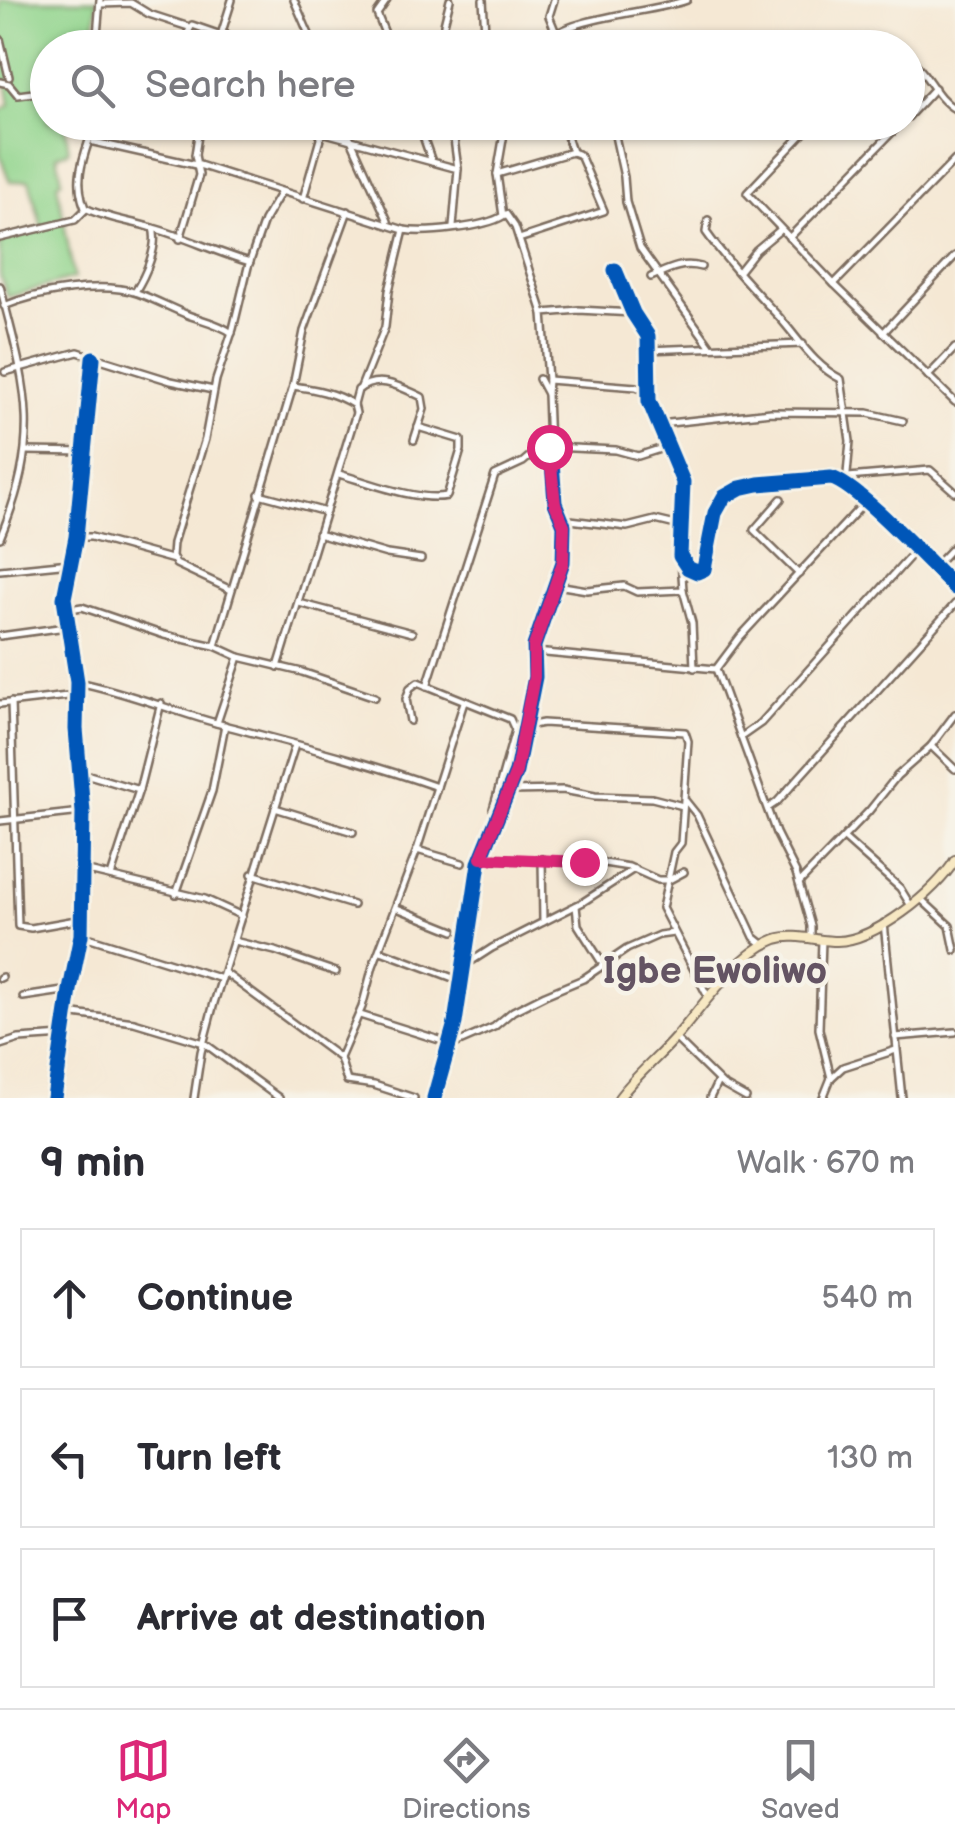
<!DOCTYPE html>
<html lang="en">
<head>
<meta charset="utf-8">
<style>
  :root { --surface:#fff; --page:#f7f7f7; --text:#2b2b33; --muted:#7c7c81; --line:#e1e1e2; --accent:#db2777 }
  body { margin:0; font-family:"Balsamiq Sans",sans-serif; background:var(--page); color:var(--text) }
  .stop { position:absolute; width:30px; height:30px; margin:-22px; border:8px solid #db2777; border-radius:50%; background:#fff }
  .stop.end { background:#db2777; border-color:#fff; box-shadow:0 2px 10px #0008 }
  .list { margin:0; padding:0; list-style:none }
  h2 { display:flex; justify-content:space-between; align-items:center; height:130px; margin:0; padding:0 40px; font-size:42px }
  h2 small { font-size:32px; font-weight:400; color:var(--muted) }
  .list li { display:grid; grid-template-columns:65px 1fr auto; gap:30px; align-items:center; box-sizing:border-box; height:140px; margin:0 20px 20px; padding:0 20px; border:2px solid var(--line); border-radius:0px }
  .list b { display:block; font-size:38px; white-space:nowrap }
  .list em { font-size:32px; font-style:normal; color:var(--muted) }
  .icon { flex:none; width:55px; height:55px; fill:none; stroke:currentColor; stroke-width:2; stroke-linecap:round; stroke-linejoin:round }
  .map { position:relative; flex:none; width:955px; height:1098px; overflow:hidden }
  .search { position:absolute; background:var(--surface); box-shadow:0 2px 8px #0004; left:30px; right:30px; top:30px; height:110px; display:flex; align-items:center; gap:25px; box-sizing:border-box; padding:0 35px; border-radius:55px; color:var(--muted); font-size:38px }
  .sheet { height:610px; background:var(--surface) }
  nav { display:flex; justify-content:space-around; align-items:center; box-sizing:border-box; height:140px; border-top:2px solid var(--line); background:var(--surface); font-size:28px; color:var(--muted) }
  nav a { display:grid; justify-items:center; gap:5px }
  nav .on { color:var(--accent) }
  .map>svg:first-child { display:block }
  .green { fill:#90d48c; stroke:#667f55; stroke-width:2.5 }
  .lines { fill:none; stroke-linecap:round; stroke-linejoin:round }
  .street-casing { stroke:#7c6c5e; stroke-width:10 }
  .secondary-casing { stroke:#7c6c5e; stroke-width:12 }
  .street { stroke:#fff; stroke-width:5 }
  .secondary { stroke:#f7e8c3; stroke-width:8 }
  .cycleway-casing { stroke:#f7f3e8; stroke-width:21 }
  .cycleway { stroke:#0057b8; stroke-width:15 }
  .route { stroke:#db2777; stroke-width:12 }
  .labels { text-anchor:middle; stroke-width:9; stroke-linejoin:round; paint-order:stroke }
  .quarter-label { font-size:38px; font-weight:bold; fill:#645463; stroke:#f7f3e8 }
</style>
</head>
<body>
<div class="map">
<svg width="955" height="1098" viewBox="0 0 955 1098">
  <rect width="100%" height="100%" fill="#f7f3e8"/>
  <filter id="ink" filterUnits="userSpaceOnUse"><feTurbulence type="fractalNoise" baseFrequency=".01" numOctaves="2"/><feDisplacementMap in="SourceGraphic" scale="20" xChannelSelector="R" yChannelSelector="G"/><feConvolveMatrix kernelMatrix="1 2 1 2 8 2 1 2 1" color-interpolation-filters="sRGB"/></filter>
  <filter id="wash" filterUnits="userSpaceOnUse"><feTurbulence type="fractalNoise" baseFrequency=".0048" numOctaves="4" result="noise"/><feDisplacementMap in="SourceGraphic" scale="40" xChannelSelector="R" yChannelSelector="G"/><feGaussianBlur stdDeviation="2.25" result="paint"/><feColorMatrix in="noise" values="0 0 0 0 0 0 0 0 0 0 0 0 0 0 0 0 0 1.4 0 .05"/><feComposite in="paint" operator="in"/></filter>
  <g filter="url(#wash)">
    <rect width="100%" height="100%" fill="#f5e8d4"/>
    <polygon class="green" points="0,0 97,0 93,47 48,48 48,122 65,123 69,151 57,155 62,180 57,183 74,278 8,297 0,275 0,239 42,228 29,180 10,182 0,156 0,110 10,105 6,80 0,81"/>
  </g>
  <g filter="url(#ink)">
    <g class="lines">
      <defs>
        <g id="street">
          <polyline points="294,0 315,48"/>
          <polyline points="387,0 377,14 391,48"/>
          <polyline points="483,0 486,48"/>
          <polyline points="554,0 549,16 556,33"/>
          <polyline points="100,4 131,3 149,14 189,27"/>
          <polyline points="223,33 247,43 283,48"/>
          <polyline points="0,39 9,77"/>
          <polyline points="96,48 100,0"/>
          <polyline points="180,48 192,25 221,35 232,0"/>
          <polyline points="290,48 314,44"/>
          <polyline points="446,48 444,24 450,0"/>
          <path d="M551,48V38C572,17 654,12 687,0"/>
          <path d="M908,57C928,72 934,97 955,109"/>
          <polyline points="0,82 9,84 18,95 48,91"/>
          <polyline points="908,117 935,88"/>
          <path d="M95,122C86,153 72,176 85,208C107,219 130,221 153,228C186,237 217,253 250,262"/>
          <polyline points="285,122 458,169"/>
          <polyline points="343,122 388,221"/>
          <polyline points="418,122 432,162"/>
          <polyline points="612,122 624,177 626,202 640,248 711,347"/>
          <polyline points="814,122 747,193 834,284 955,160"/>
          <polyline points="566,133 572,152"/>
          <polyline points="94,142 196,165"/>
          <path d="M196,164L404,230C425,234 485,227 503,216L497,174L506,122"/>
          <polyline points="497,174 572,152 580,155 604,211 519,239"/>
          <polyline points="303,199 322,132"/>
          <polyline points="506,214 515,227 543,313"/>
          <path d="M708,220L706,232C728,263 753,289 779,317C799,339 814,366 841,379L850,441L846,485"/>
          <polyline points="453,227 458,169 454,139 456,122"/>
          <polyline points="0,238 75,220 86,209"/>
          <polyline points="789,238 902,122"/>
          <polyline points="180,239 199,175 195,155 200,122"/>
          <path d="M615,270L633,313L648,336L649,401L683,482L680,556L688,568L697,572L704,569L715,513L724,497L740,488L758,484L831,478C857,484 931,565 955,588"/>
          <polyline points="740,270 756,250 780,230"/>
          <path d="M651,277C669,269 681,262 701,267"/>
          <polyline points="834,284 955,402"/>
          <path d="M0,286C26,387 43,435 0,538"/>
          <path d="M135,292C145,276 159,246 153,228"/>
          <path d="M4,306C37,292 102,281 137,293C154,299 171,308 188,315C204,321 218,323 232,333"/>
          <polyline points="883,333 955,256"/>
          <polyline points="647,350 803,344"/>
          <polyline points="5,372 78,352 171,381 213,390"/>
          <polyline points="928,376 955,348"/>
          <polyline points="539,379 547,394 549,447"/>
          <polyline points="548,380 543,313 579,310 633,313"/>
          <polyline points="361,387 385,327 389,291 404,230"/>
          <polyline points="547,394 548,380 636,387 648,392"/>
          <path d="M354,405L358,390C379,373 402,388 422,397L424,409L414,440"/>
          <polyline points="660,424 771,412 868,413 903,421"/>
          <polyline points="26,451 87,452"/>
          <path d="M339,474C367,482 419,502 447,496L461,450V440L418,427"/>
          <polyline points="848,477 930,470 955,492"/>
          <polyline points="259,494 326,512"/>
          <polyline points="781,499 754,530 799,574"/>
          <polyline points="562,519 627,527 655,520 680,526"/>
          <polyline points="318,534 387,554 421,559"/>
          <polyline points="76,537 91,537 174,560"/>
          <polyline points="933,568 955,545"/>
          <polyline points="0,570 70,563"/>
          <polyline points="557,585 587,590 624,586 637,592 683,590 681,560"/>
          <polyline points="231,590 176,564 172,556 173,543 205,439 216,380 233,329 248,267 264,221 281,192"/>
          <polyline points="683,590 692,623 694,668"/>
          <polyline points="299,603 412,633"/>
          <polyline points="64,610 82,607 164,635 215,646 239,657 302,672 375,697"/>
          <polyline points="0,636 66,627"/>
          <polyline points="215,646 293,386 304,331 348,211"/>
          <polyline points="535,652 716,669"/>
          <path d="M278,667L356,413L354,405C336,393 315,389 293,386"/>
          <path d="M77,682C125,691 169,710 216,723C290,743 364,761 437,787"/>
          <polyline points="427,686 495,475 523,462 537,450 551,447 616,450 638,456 669,446"/>
          <polyline points="11,702 18,926 31,928 82,919"/>
          <polyline points="0,704 76,695"/>
          <polyline points="410,721 406,699 410,688 418,682 510,719 515,730 493,809"/>
          <polyline points="217,723 239,657"/>
          <polyline points="527,726 543,723 685,732 688,741 681,843 674,852 662,908 708,997"/>
          <polyline points="741,737 761,723 915,551"/>
          <polyline points="931,746 955,769"/>
          <polyline points="79,772 139,790"/>
          <polyline points="510,791 563,790 595,796 652,798 683,806"/>
          <polyline points="685,800 697,815 754,937 764,945"/>
          <polyline points="275,808 353,832"/>
          <polyline points="768,808 777,802 955,604"/>
          <polyline points="0,821 82,812"/>
          <polyline points="844,838 900,888 911,906"/>
          <polyline points="417,850 462,863"/>
          <polyline points="481,858 604,863 629,867 658,880 669,880 684,872"/>
          <polyline points="542,859 543,922"/>
          <polyline points="84,870 205,899 242,916"/>
          <polyline points="252,874 353,905"/>
          <polyline points="111,876 139,790 161,703"/>
          <polyline points="799,883 869,811 897,776 931,746 955,714"/>
          <polyline points="176,894 212,791 225,725"/>
          <polyline points="921,899 950,926 955,950"/>
          <polyline points="576,906 578,925 604,966"/>
          <polyline points="397,908 454,931"/>
          <polyline points="884,923 902,1098"/>
          <polyline points="81,935 222,979"/>
          <polyline points="811,938 811,926 796,873 776,833 716,669 740,637 865,502"/>
          <polyline points="822,940 819,1029 831,1078 823,1098"/>
          <polyline points="234,941 275,951 336,972"/>
          <polyline points="381,951 461,981"/>
          <polyline points="464,966 492,948 583,902 634,869"/>
          <polyline points="225,973 340,1058"/>
          <polyline points="0,978 2,977"/>
          <polyline points="23,997 70,990"/>
          <polyline points="67,1013 134,1022 204,1043 279,1098"/>
          <polyline points="360,1015 449,1043"/>
          <polyline points="895,1037 955,1032"/>
          <polyline points="675,1038 723,1085 746,1098"/>
          <polyline points="0,1045 19,1039 64,1036"/>
          <polyline points="448,1047 494,1027 513,1011 545,995 583,979 627,949 659,935 674,933"/>
          <polyline points="831,1078 843,1067 896,1050"/>
          <polyline points="54,1098 70,990 81,935 83,812 76,729 77,682 64,598 76,537 93,358"/>
          <polyline points="194,1098 201,1052 214,1003 295,745"/>
          <polyline points="414,1098 374,1085 347,1081 340,1058 362,1007 373,966 417,850 464,702"/>
          <polyline points="434,1098 455,1023 479,863 516,772 535,677 534,646 563,562 564,525 555,503 551,447"/>
          <polyline points="710,1098 718,1081"/>
        </g>
        <path id="secondary" d="M619,1098C636,1075 658,1058 677,1036C703,1006 737,954 776,939C794,933 818,941 837,941C874,941 937,891 955,860"/>
      </defs>
      <use href="#street" class="street-casing"/>
      <use href="#secondary" class="secondary-casing"/>
      <use href="#street" class="street"/>
      <use href="#secondary" class="secondary"/>
      <defs>
        <g id="cycleway">
          <path d="M615,270L633,313L648,336L649,401L683,482L680,556L688,568L697,572L704,569L715,513L724,497L740,488L758,484L831,478C857,484 931,565 955,588"/>
          <polyline points="54,1098 70,990 81,935 83,812 76,729 77,682 64,598 76,537 93,358"/>
          <polyline points="434,1098 455,1023 479,863 516,772 535,677 534,646 563,562 564,525 555,503 551,447"/>
        </g>
      </defs>
      <use href="#cycleway" class="cycleway-casing"/>
      <use href="#cycleway" class="cycleway"/>
    </g>
  </g>
  <g class="lines" filter="url(#ink)">
    <polyline class="route" points="549,447 555,504 564,525 563,562 534,646 534,677 516,772 481,858 584,862"/>
  </g>
  <g class="labels">
    <g class="quarter-label">
      <text x="715" y="983">Igbe Ewoliwo</text>
    </g>
  </g>
</svg>
<div class="stop" style="left:549px;top:447px"></div>
<div class="stop end" style="left:584px;top:862px"></div>
<div class="search"><svg class="icon" aria-label="search" viewBox="0 0 24 24"><circle cx="10" cy="10" r="6"/><path d="M15 15l6 6"/></svg>Search here</div>
</div>
<section class="sheet">
<h2>9 min<small>Walk · 670 m</small></h2>
<ul class="list">
<li><svg class="icon" aria-label="ahead" viewBox="0 0 24 24"><path d="M12 20V5M6 11l6-6 6 6"/></svg><div><b>Continue</b></div><em>540 m</em></li>
<li><svg class="icon" aria-label="left" viewBox="0 0 24 24"><path d="M17 20v-9H6M10 6l-5 5 5 5"/></svg><div><b>Turn left</b></div><em>130 m</em></li>
<li><svg class="icon" aria-label="arrive" viewBox="0 0 24 24"><path d="M6 21V4h12l-3 4 3 4H6"/></svg><div><b>Arrive at destination</b></div></li>
</ul>
</section>
<nav>
<a class="on"><svg class="icon" aria-label="map" viewBox="0 0 24 24"><path d="M3 6l6-2 6 2 6-2v14l-6 2-6-2-6 2zM9 4v14M15 6v14"/></svg>Map</a>
<a><svg class="icon" aria-label="directions" viewBox="0 0 24 24"><path d="M12 3l9 9-9 9-9-9zM9 14v-3h6M13 9l2 2-2 2"/></svg>Directions</a>
<a><svg class="icon" aria-label="saved" viewBox="0 0 24 24"><path d="M7 4h10v16l-5-4-5 4z"/></svg>Saved</a>
</nav>
</body>
</html>
